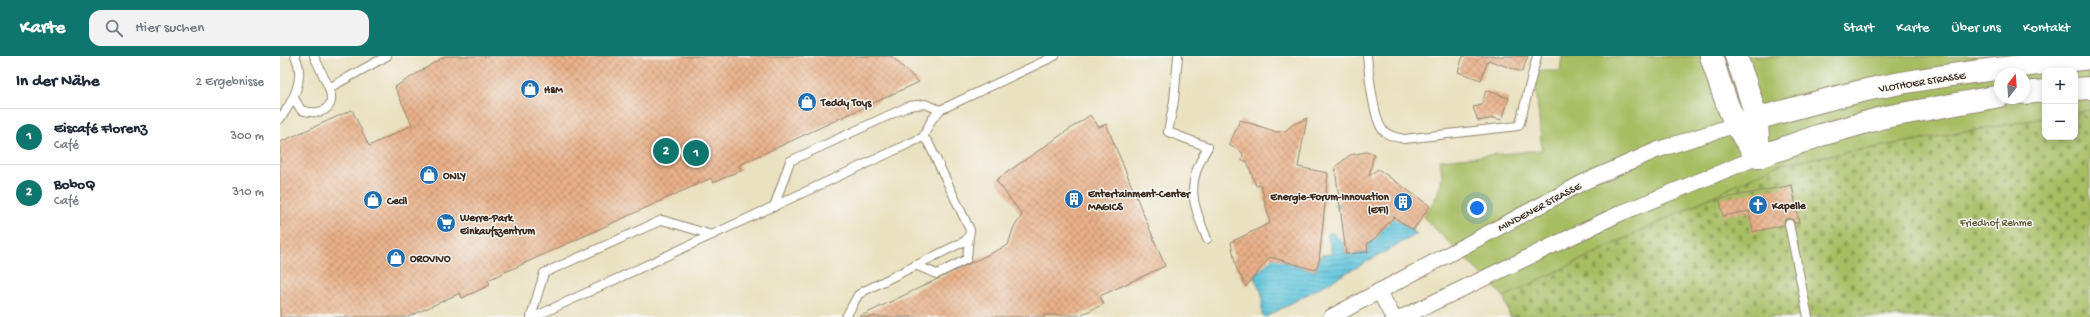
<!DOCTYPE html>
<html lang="de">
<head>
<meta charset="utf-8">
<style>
  :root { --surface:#fff; --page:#f2f2f3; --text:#1f2937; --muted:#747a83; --line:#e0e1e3; --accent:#0f766e }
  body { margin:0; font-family:"Gochi Hand",sans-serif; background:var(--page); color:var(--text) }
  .controls { position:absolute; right:12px; top:12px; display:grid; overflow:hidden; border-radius:8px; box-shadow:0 2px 10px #0003 }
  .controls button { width:36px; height:36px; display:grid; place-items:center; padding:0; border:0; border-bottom:1px solid var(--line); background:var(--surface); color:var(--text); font:20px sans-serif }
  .compass { position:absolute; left:1714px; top:12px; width:36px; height:36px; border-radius:50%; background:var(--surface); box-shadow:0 2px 10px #0003; rotate:17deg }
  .you { position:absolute; left:1197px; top:152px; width:14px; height:14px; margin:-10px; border:3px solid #fff; border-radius:50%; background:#1a73e8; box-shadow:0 0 0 6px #1a73e833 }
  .badge { display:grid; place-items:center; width:26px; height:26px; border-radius:50%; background:var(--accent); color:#fff; font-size:13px; font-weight:700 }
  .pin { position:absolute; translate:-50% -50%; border:2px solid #fff; box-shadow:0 1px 4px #0006 }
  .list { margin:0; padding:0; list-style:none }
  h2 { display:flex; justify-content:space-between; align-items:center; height:52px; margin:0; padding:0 16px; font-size:17px }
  h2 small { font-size:13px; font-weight:400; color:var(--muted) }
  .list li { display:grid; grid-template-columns:26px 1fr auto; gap:12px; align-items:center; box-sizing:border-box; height:56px; padding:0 16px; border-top:1px solid var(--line) }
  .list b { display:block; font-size:15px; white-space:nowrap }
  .list p { margin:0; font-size:13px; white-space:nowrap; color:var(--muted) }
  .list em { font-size:13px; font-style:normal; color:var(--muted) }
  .icon { flex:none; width:22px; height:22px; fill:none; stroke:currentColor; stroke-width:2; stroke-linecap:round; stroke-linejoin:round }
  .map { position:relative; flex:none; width:1810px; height:261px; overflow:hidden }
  header { display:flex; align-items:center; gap:24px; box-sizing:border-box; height:56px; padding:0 20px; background:var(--accent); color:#fff }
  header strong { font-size:19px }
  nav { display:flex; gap:22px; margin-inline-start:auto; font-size:14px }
  .search { width:280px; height:36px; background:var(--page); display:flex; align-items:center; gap:10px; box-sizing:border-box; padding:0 14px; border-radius:12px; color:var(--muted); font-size:15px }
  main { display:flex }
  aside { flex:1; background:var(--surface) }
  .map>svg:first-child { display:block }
  .grass { fill:#a7bd62; stroke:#717440; fill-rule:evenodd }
  .cemetery { fill:url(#cemetery-stones); stroke:#717440 }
  .water { fill:url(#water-rules); stroke:#4d787e }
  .building { fill:url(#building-cross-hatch) }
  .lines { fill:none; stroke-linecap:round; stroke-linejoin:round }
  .service-casing { stroke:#92866f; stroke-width:10 }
  .minor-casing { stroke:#92866f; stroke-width:17 }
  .secondary-casing { stroke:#92866f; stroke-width:24 }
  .service { stroke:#fff; stroke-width:8 }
  .minor { stroke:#fff; stroke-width:15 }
  .secondary { stroke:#fff; stroke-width:22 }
  .labels { text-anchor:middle; stroke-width:3; stroke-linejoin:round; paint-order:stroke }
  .street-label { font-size:11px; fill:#3b2a1e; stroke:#f6f6f2 }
  .poi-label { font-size:11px; font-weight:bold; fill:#3b2a1e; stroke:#f6f6f2; text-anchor:start }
  .park-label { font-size:11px; fill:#5b5632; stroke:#f6f6f2 }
</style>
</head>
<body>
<header>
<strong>Karte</strong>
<div class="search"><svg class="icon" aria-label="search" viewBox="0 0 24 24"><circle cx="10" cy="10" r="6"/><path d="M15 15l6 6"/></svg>Hier suchen</div>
<nav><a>Start</a><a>Karte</a><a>Über uns</a><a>Kontakt</a></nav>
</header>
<main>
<aside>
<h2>In der Nähe<small>2 Ergebnisse</small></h2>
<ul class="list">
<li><span class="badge">1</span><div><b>Eiscafé Florenz</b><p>Café</p></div><em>300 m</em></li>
<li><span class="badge">2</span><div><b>BoboQ</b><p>Café</p></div><em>310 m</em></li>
</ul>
</aside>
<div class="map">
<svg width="1810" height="261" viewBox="0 0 1810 261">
  <defs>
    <pattern id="cemetery-stones" width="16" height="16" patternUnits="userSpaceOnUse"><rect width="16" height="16" fill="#a7bd62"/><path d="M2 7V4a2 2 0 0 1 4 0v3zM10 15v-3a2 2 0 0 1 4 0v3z" fill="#899a50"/></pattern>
    <pattern id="water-rules" width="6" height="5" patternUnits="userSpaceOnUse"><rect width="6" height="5" fill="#5fc5dd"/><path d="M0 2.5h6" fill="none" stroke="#53a9bd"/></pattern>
    <pattern id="building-cross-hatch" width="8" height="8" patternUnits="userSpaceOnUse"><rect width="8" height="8" fill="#e9b189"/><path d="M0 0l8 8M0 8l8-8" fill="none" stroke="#be906f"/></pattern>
  </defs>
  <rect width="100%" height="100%" fill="#f6f6f2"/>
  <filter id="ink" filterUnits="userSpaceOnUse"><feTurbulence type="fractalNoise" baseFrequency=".025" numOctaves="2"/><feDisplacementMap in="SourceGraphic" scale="8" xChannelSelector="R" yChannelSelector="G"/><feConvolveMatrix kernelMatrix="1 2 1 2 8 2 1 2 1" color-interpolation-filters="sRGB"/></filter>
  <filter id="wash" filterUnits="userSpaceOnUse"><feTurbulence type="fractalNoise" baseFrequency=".012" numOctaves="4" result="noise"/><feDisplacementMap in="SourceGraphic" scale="16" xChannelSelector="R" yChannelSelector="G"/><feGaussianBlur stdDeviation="0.9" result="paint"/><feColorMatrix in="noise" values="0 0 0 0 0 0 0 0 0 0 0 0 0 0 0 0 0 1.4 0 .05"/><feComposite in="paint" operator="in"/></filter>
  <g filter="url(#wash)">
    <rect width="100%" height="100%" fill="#eae1c0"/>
    <path class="grass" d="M1282,0H1810V54L1795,57V15H1765V62L1500,108L1224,241L1143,161C1157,141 1165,130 1160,104L1262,94L1255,23L1257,15H1280ZM1720,18H1744V42H1720Z"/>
    <polygon class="cemetery" points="1810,54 1810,261 1230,261 1224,241 1500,108 1765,62 1765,81 1795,81 1795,57"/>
    <polygon class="water" points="1104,138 1098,151 1137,178 986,261 982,259 982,237 974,221 1013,181 1006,207 1035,215 1041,199 1052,198 1047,178 1051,176 1064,187 1066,199 1088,196 1088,188 1097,182 1103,174 1053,149"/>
    <g id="blocks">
      <g class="building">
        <polygon points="165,0 611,0 639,26 459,109 461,114 433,127 431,122 208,224 210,229 182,242 180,237 128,261 0,261 0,86 72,54 89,90 132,69 115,31"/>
        <polygon points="1183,0 1248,0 1242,16 1208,4 1201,24 1178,16"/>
        <polygon points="1206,34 1229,42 1222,64 1214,62 1198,65 1193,51 1202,49"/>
        <polygon points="810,59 819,71 826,68 885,210 820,240 824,248 800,259 764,259 764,261 579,261 728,189 733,173 742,159 716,124"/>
        <polygon points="1027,62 1018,111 1048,117 1039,206 1035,214 990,201 966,231 956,211 951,186 990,167 981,129 976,130 967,105 962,105 963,97 949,89 960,64 997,76 1005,75 1014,68"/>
        <polygon points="1086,96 1094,98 1089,120 1098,113 1150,150 1133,174 1114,161 1095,182 1087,188 1088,196 1066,198 1055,111 1070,99"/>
        <polygon points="1512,129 1519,167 1514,167 1513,164 1508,163 1505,164 1504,169 1473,176 1469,155 1443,160 1440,143"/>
      </g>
    </g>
  </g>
  <g filter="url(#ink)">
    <use href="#blocks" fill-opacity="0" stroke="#92866f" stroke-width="1"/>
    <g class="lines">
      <defs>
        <g id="service">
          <polyline points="34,0 49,32 107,0"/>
          <path d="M898,0L894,45L888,76L928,91C905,128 912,145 927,183"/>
          <path d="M1087,0C1089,17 1093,60 1102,73C1107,80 1116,81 1124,83L1238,70L1240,67L1257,0"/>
          <path d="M14,42L21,54C40,60 57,54 49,32"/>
          <path d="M0,63C13,45 26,23 15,0"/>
          <polyline points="494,151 510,105 629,50 645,48 660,54"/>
          <polyline points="1509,168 1528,261"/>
          <polyline points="635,209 657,218 687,203 689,180"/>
          <polyline points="251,261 264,217 382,164 432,179"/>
          <polyline points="254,261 607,98 643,81 652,63 660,54 775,0"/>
          <polyline points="566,261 578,239 584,235 685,185 689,180 690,174 648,86 643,81"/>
        </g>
        <g id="minor">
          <polyline points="1099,235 1113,261"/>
          <polyline points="1051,261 1302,127 1377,94 1455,69"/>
          <polyline points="1123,261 1341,157 1478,101"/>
        </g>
        <g id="secondary">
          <path d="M1431,0C1443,37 1452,71 1478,101"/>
          <path d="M1456,0C1468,35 1481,64 1478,101"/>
          <polyline points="1795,33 1810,32"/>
          <polyline points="1744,37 1765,35"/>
          <path d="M1455,69C1504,55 1555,40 1605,30C1673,17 1742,10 1810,2"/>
          <polyline points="1478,101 1541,79 1605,61 1720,40"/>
        </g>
      </defs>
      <use href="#service" class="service-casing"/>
      <use href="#minor" class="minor-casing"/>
      <use href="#secondary" class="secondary-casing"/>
      <use href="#service" class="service"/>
      <use href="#minor" class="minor"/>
      <use href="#secondary" class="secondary"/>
    </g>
  </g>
  <defs>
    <symbol id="shop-disc" viewBox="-11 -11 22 22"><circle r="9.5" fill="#1f6fb2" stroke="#f6f6f2"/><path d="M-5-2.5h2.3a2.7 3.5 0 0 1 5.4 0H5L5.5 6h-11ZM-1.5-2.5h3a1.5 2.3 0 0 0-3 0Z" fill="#fff"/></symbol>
    <symbol id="building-disc" viewBox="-11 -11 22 22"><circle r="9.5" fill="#1f6fb2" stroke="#f6f6f2"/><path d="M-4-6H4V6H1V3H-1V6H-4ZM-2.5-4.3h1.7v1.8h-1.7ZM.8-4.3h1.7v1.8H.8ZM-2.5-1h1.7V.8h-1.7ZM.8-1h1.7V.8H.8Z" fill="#fff"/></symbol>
    <symbol id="church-disc" viewBox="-11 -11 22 22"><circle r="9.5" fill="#1f6fb2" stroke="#f6f6f2"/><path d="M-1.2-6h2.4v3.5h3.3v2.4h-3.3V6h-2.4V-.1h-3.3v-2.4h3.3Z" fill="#fff"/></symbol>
    <symbol id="supermarket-disc" viewBox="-11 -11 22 22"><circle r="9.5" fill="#1f6fb2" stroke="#f6f6f2"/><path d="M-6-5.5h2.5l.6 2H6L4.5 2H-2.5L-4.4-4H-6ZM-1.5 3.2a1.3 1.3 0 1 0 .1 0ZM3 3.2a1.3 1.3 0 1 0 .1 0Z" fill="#fff"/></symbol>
  </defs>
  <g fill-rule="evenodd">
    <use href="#shop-disc" x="239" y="22" width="22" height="22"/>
    <use href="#shop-disc" x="516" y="35" width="22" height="22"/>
    <use href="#shop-disc" x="138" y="108" width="22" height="22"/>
    <use href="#building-disc" x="783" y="132" width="22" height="22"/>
    <use href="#shop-disc" x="82" y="133" width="22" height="22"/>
    <use href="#building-disc" x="1112" y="135" width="22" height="22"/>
    <use href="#church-disc" x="1467" y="138" width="22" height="22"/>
    <use href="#supermarket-disc" x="155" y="156" width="22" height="22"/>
    <use href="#shop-disc" x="105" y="191" width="22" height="22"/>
  </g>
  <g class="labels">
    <g class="street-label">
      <text transform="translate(1642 25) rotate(-9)" y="4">VLOTHOER STRASSE</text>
      <text transform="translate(1259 150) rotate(-28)" y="4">MINDENER STRASSE</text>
    </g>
    <g class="poi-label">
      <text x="264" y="37">H&amp;M</text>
      <text x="541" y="50">Teddy Toys</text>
      <text x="163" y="123">ONLY</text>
      <text x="808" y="141">Entertainment-Center<tspan x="808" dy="13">MAGICS</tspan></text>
      <text x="1109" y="144" text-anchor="end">Energie-Forum-Innovation<tspan x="1109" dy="13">(EFI)</tspan></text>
      <text x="107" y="148">Cecil</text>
      <text x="1492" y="153">Kapelle</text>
      <text x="180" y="165">Werre-Park<tspan x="180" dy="13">Einkaufszentrum</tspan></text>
      <text x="130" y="206">OROVIVO</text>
    </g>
    <g class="park-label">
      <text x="1716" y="170">Friedhof Rehme</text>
    </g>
  </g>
</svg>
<div class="controls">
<button>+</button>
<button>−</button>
</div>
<svg class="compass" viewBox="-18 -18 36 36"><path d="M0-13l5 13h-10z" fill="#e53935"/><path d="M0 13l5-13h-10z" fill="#747a83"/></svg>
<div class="you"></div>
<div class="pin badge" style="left:416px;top:97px">1</div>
<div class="pin badge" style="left:386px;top:95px">2</div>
</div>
</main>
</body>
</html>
